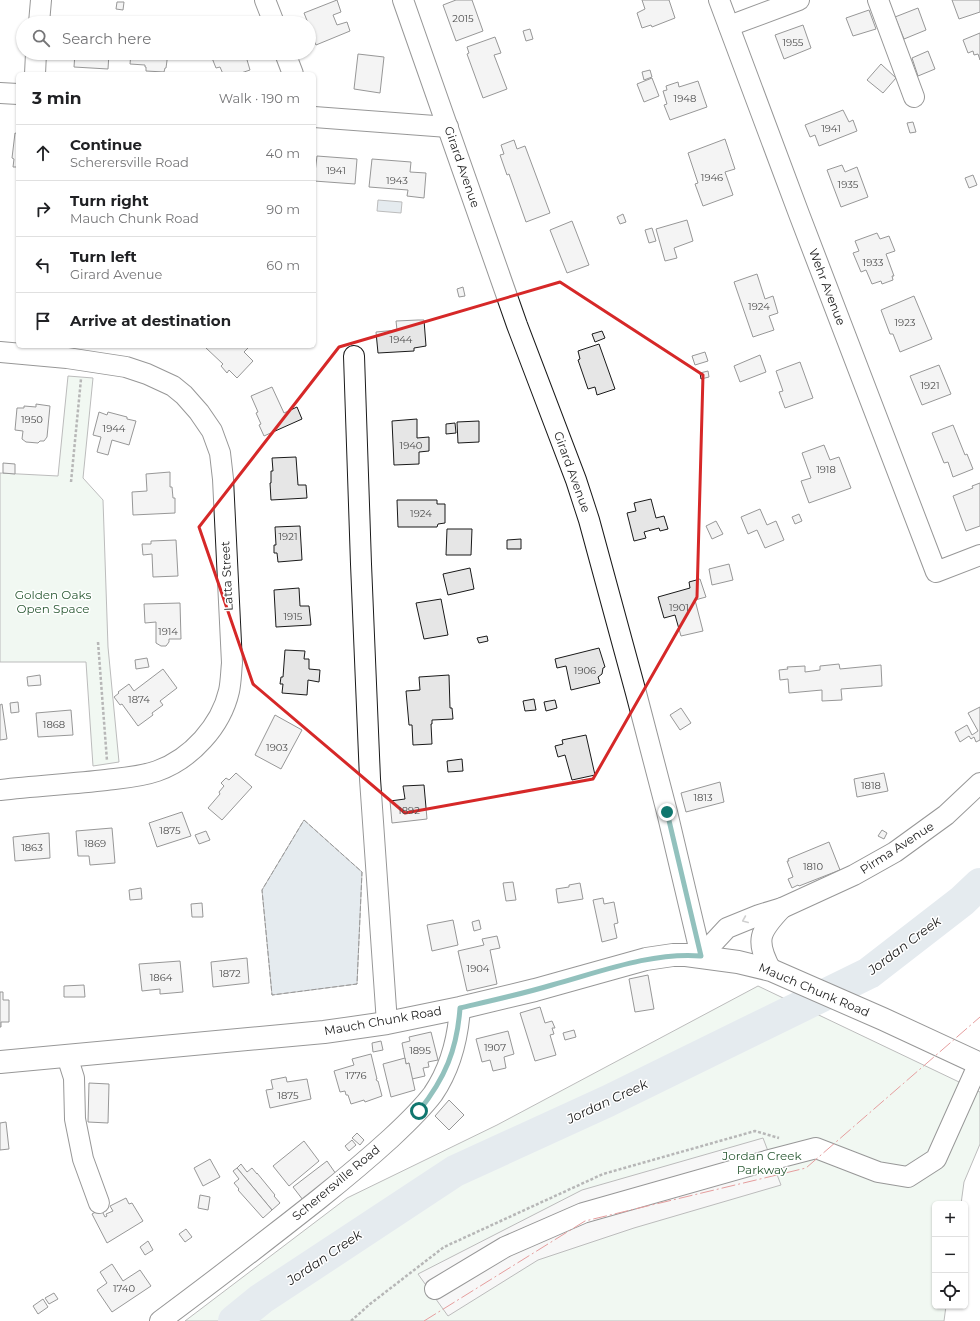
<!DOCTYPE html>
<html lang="en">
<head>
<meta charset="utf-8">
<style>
  :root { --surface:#fff; --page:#f2f2f2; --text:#202124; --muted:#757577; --line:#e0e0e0 }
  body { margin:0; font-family:Montserrat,sans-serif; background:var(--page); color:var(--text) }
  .controls { position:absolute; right:12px; bottom:12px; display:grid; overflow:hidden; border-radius:6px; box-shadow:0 1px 3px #0004 }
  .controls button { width:36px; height:36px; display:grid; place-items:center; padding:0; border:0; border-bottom:1px solid var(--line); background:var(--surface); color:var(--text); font:20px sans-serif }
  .stop { position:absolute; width:12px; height:12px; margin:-9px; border:3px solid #0f766e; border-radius:50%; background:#fff }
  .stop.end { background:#0f766e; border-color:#fff; box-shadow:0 1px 4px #0008 }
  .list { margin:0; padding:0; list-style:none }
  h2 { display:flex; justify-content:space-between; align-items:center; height:52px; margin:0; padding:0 16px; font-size:17px }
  h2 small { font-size:13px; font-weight:400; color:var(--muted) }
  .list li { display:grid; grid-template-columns:26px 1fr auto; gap:12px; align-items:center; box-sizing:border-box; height:56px; padding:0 16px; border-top:1px solid var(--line) }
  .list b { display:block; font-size:15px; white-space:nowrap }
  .list p { margin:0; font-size:13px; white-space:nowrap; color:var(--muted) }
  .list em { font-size:13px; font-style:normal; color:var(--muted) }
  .icon { flex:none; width:22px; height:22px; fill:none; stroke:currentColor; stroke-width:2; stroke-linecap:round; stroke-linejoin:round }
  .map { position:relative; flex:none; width:980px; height:1321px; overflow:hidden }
  .search { position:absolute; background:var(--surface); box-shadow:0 1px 3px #0004; left:16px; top:16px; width:300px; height:44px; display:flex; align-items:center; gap:10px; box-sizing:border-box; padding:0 14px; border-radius:22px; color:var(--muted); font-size:15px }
  .panel { position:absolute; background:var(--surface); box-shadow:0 1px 3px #0004; left:16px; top:72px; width:300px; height:276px; border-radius:6px }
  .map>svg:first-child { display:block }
  .green { fill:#e0efe3; stroke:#6a6a6a }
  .parking { fill:#ededed; stroke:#6a6a6a }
  .water { fill:#c6d2dc; stroke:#6a6a6a }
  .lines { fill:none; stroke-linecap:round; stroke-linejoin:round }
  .river { stroke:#c6d2dc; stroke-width:32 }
  .building { fill:#e6e6e6; stroke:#1a1a1a }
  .minor-casing { stroke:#1a1a1a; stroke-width:22 }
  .major-casing { stroke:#1a1a1a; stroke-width:24 }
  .path { stroke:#5f5f5f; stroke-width:2.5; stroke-dasharray:3 2; stroke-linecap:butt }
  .minor { stroke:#fff; stroke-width:20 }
  .major { stroke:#fff; stroke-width:22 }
  .fence { stroke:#1a1a1a; stroke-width:1; stroke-dasharray:5 2; stroke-linecap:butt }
  .power { stroke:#c62828; stroke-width:1; stroke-dasharray:14 3 2 3; stroke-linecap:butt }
  .oneway { stroke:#989898 }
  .route { stroke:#0f766e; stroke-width:5 }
  .marked { fill:none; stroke:#d62828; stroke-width:3; stroke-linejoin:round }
  .labels { text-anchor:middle; stroke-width:3; stroke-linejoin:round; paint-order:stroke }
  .number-label { font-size:10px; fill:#4d4d4d }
  .street-label { font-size:12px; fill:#1a1a1a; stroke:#fff }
  .park-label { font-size:12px; fill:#2b5a34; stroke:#fff }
  .water-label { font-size:13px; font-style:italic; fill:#1a1a1a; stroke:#fff }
</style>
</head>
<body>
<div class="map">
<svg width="980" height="1321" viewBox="0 0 980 1321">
  <rect width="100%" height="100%" fill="#fff"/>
  <g class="green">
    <polygon points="68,376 93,378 83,478 103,500 108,647 119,762 93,766 86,662 0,662 0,473 58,476"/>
    <polygon points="758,986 980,1092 980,1144 964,1182 961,1204 935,1204 935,1306 946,1306 944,1321 185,1321 347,1198 497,1125"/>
  </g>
  <polygon class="parking" points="763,1138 781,1185 634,1228 538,1260 448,1316 418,1274 582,1190"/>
  <g class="water">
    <polygon points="378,200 402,202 401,213 377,211"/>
    <polygon points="304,820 362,872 357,984 272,995 262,890"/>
  </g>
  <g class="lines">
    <polyline class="river" points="234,1321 261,1299 455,1171 608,1101 869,973 962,901 980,884"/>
  </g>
  <g class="building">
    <polygon points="337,0 341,12 333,15 337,25 347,22 350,31 316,45 309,27 309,23 308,23 304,13"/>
    <polygon points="456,0 472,0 483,31 456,41 443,5"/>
    <polygon points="642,0 669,0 675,18 652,27 651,25 642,28 637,13 645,9"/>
    <polygon points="952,0 980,0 980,12 959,19"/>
    <polygon points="117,2 124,2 123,10 116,9"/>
    <polygon points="918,8 926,30 904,39 895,17"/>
    <polygon points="869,10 876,29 853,36 846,18"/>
    <polygon points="803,25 811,48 784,59 775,35"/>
    <polygon points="530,29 533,39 526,41 523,31"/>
    <polygon points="980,33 980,60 978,54 974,55 973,51 968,53 963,40"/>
    <polygon points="495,37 501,53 494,55 507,89 483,98 467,54 469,53 467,47"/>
    <polygon points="928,51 935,69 918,76 912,58"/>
    <polygon points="75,53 109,53 108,69 74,67"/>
    <polygon points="131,53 168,53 166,68 165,68 164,72 146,71 146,67 145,67 145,65 130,64"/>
    <polygon points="210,53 245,53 250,70 238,74 223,74 220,67 216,68"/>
    <polygon points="358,54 384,57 380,93 354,89"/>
    <polygon points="881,64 896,78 883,93 867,80"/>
    <polygon points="650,70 652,77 644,80 642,72"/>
    <polygon points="652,78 659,96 644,102 637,84"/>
    <polygon points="698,81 707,107 670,120 664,105 667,104 663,91 667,90 666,86 678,82 679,87"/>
    <polygon points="843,110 849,122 853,120 857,131 819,146 815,135 810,137 805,125"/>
    <polygon points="913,122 916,132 910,133 907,123"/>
    <polygon points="15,133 18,134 18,167 13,167 14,159 12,158"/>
    <polygon points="725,139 735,169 725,172 733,195 703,206 695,184 698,183 688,153"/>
    <polygon points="514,140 517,149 525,146 550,213 526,222 509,174 507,175 500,155 504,154 501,145"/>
    <polygon points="317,156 357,159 355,184 314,181"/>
    <polygon points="372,159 411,162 410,172 426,173 424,198 407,196 408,190 369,187"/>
    <polygon points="842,165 845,172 857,167 868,197 841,207 827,170"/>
    <polygon points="973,175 977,185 969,188 965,178"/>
    <polygon points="623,214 626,222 620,224 617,217"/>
    <polygon points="687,220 693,241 674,248 677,258 665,261 656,229"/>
    <polygon points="572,221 589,265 567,273 550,230"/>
    <polygon points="652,228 656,241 649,243 645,230"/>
    <polygon points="877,233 880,239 889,236 895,251 886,254 894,276 892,276 893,280 882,284 881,281 872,284 866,270 861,272 853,253 859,251 855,241"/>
    <polygon points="757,274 765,299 773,296 778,313 769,316 774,330 753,337 734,282"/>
    <polygon points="463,287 465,296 459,297 457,289"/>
    <polygon points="914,296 932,339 900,352 893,334 890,334 881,310"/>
    <polygon points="418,320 424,320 426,346 414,348 414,351 378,353 376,332 397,330 396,321"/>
    <polygon points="602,331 605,338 595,342 592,334"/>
    <polygon points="599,344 615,389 597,395 595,387 588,389 578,360 580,359 578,351"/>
    <polygon points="207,346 250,346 244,352 253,361 237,378 229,370 227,373 221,366 223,364 206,348"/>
    <polygon points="705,352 708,361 695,365 692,356"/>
    <polygon points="760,355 766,372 740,382 734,366"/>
    <polygon points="800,362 813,398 785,408 779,392 783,391 776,371"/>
    <polygon points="939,365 951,394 922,405 910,376"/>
    <polygon points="708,371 709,377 701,379 700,373"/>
    <polygon points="272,387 284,413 297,407 302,419 264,436 259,425 261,424 256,413 258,412 251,396"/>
    <polygon points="36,404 50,406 47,437 44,441 40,441 38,443 26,442 22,439 23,431 15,430 17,408 24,408 24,406 36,407"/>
    <polygon points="99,412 107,415 108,412 127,417 127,419 136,421 129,445 112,440 108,455 97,452 101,437 93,435"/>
    <polygon points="417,419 417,438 429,437 429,451 419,452 419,464 394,465 392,421"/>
    <polygon points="479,421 479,442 458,443 457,422"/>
    <polygon points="455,423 456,433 446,434 446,424"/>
    <polygon points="953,425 965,455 967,454 973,469 953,477 948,462 944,463 932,433"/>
    <polygon points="824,445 830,460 839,457 851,488 809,503 801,481 811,478 802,453"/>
    <polygon points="296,457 298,485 306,485 307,498 271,500 270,483 271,483 271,471 273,471 272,458"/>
    <polygon points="3,463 15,464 15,474 3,473"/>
    <polygon points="170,472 170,487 172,487 173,498 175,498 175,513 133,515 132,492 147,491 146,474"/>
    <polygon points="980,483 980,526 966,531 953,496 973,488 972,486"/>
    <polygon points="651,499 656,518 664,516 668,529 660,531 659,528 644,532 646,538 634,541 627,513 636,511 634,503"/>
    <polygon points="397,500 437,500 437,504 445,504 445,523 438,524 437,527 398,527"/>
    <polygon points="760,509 767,525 776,521 784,540 765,548 757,530 748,534 741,517"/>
    <polygon points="799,514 802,521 795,524 792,517"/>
    <polygon points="716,521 723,534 712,539 706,526"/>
    <polygon points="300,526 302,560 278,562 277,553 274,553 274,545 276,545 275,527"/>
    <polygon points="447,529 472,529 471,555 446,555"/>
    <polygon points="521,539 521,549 507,549 507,540"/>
    <polygon points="176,540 178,576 153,577 152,554 143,555 142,544 151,544 151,541"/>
    <polygon points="729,564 733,580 712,585 709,569"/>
    <polygon points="470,568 474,589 448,595 443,574"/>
    <polygon points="700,579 706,597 695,600 703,631 681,636 675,615 664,618 658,597 690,588 689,582"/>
    <polygon points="299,588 300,606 309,606 311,625 276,627 274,590"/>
    <polygon points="441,599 448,635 424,639 416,603"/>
    <polygon points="180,603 181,639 169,639 169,642 166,646 161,646 156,643 156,622 145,623 144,604"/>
    <polygon points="487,636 488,641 479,643 477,638"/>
    <polygon points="599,648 605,667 603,668 602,674 598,677 600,683 571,690 566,666 557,668 555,659"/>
    <polygon points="285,650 305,651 304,659 309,659 309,669 320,670 319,682 308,680 307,695 282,693 283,684 280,684 281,677 283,677"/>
    <polygon points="147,658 149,667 136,669 135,660"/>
    <polygon points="839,664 840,669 881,665 882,686 841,689 842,700 822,701 822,690 789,693 788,679 780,680 779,670 788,669 787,667 805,666 805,672 820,670 820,666"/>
    <polygon points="163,669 177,688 160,701 163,705 152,713 153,715 138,726 122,704 120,705 114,697 119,693 118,692 129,684 134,691"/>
    <polygon points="40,675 41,685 28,686 27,677"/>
    <polygon points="449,675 450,708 452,708 453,719 432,720 432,724 431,724 432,744 413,745 412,725 409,725 406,691 420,690 419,677"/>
    <polygon points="534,699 536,710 525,711 523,701"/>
    <polygon points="555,700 557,708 546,711 544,702"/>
    <polygon points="18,702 19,712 11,713 10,703"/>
    <polygon points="2,704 7,739 0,740 0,705"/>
    <polygon points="980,707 980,740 976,742 974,737 971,739 969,736 960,742 955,732 967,725 972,735 978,731 968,713"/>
    <polygon points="681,708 691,723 680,730 670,715"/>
    <polygon points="71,710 73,735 38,737 36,713"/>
    <polygon points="275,715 302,730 281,769 255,755"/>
    <polygon points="586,735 595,775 572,780 565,755 558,757 555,746 563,744 562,740"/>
    <polygon points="462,759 463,771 448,772 447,761"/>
    <polygon points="236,773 252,787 222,820 208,808 220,794 219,792 224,786 221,783 226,778 229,780"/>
    <polygon points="884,773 888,791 857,797 854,779"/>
    <polygon points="720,782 724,802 686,812 681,793"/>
    <polygon points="424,785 427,819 392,823 390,801 405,799 403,786"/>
    <polygon points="182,812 191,836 157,847 149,823"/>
    <polygon points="112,828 115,863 90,865 89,856 78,856 76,831"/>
    <polygon points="882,830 887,833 884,839 878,836"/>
    <polygon points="206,831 210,840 199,844 195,835"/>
    <polygon points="49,833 50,858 15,861 13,837"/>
    <polygon points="829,842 840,870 799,886 798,885 792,888 788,879 793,877 787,861 789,861 788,859"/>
    <polygon points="513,882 516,900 506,901 503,883"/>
    <polygon points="580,883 583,899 558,903 556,889 569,887 569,885"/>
    <polygon points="141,888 142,899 130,900 129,890"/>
    <polygon points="603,898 604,904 614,902 618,923 614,924 617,938 602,942 593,900"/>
    <polygon points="202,903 203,917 192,917 191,904"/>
    <polygon points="453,920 458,945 432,951 427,925"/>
    <polygon points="479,920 481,929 474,931 472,922"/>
    <polygon points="497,936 500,948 490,950 497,984 467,991 458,951 484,945 482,939"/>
    <polygon points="247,958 249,983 213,987 211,962"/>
    <polygon points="180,961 183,992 160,994 160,989 142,991 139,964"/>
    <polygon points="648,975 654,1009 635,1012 629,979"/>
    <polygon points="84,985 85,997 64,997 64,986"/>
    <polygon points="0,992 3,992 3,1000 9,1000 9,1022 1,1022 1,1027 0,1027"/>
    <polygon points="540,1007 545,1023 552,1021 555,1028 552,1028 554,1034 550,1035 556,1055 535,1061 520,1013"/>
    <polygon points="574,1030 576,1037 565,1040 563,1033"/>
    <polygon points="508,1031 514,1054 504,1057 506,1068 493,1071 490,1060 482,1062 476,1039"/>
    <polygon points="431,1032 438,1060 428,1062 429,1067 423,1068 425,1076 412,1079 409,1063 406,1064 402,1043 410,1041 409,1037"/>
    <polygon points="381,1041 383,1050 373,1052 372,1043"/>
    <polygon points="371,1054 377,1079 376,1079 377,1081 378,1081 382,1096 365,1102 364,1100 351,1104 348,1095 346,1095 345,1091 340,1092 334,1071 354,1065 352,1059"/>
    <polygon points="405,1058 406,1064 409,1063 415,1090 391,1097 383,1064"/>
    <polygon points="286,1077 287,1082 307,1079 311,1099 270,1108 266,1090 273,1089 271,1080"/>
    <polygon points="89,1083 109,1084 108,1123 88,1122"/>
    <polygon points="449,1100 464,1115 449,1130 435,1116"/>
    <polygon points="6,1122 9,1149 0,1150 0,1123"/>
    <polygon points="357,1133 364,1140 360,1145 352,1138"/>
    <polygon points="352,1140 356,1145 349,1151 345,1146"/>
    <polygon points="304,1141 319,1161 289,1186 273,1166"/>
    <polygon points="210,1159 220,1177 203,1186 194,1168"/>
    <polygon points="327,1161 336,1174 303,1200 293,1187"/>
    <polygon points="241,1164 247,1172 252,1168 257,1174 257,1173 275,1195 274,1196 280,1203 272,1210 237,1168"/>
    <polygon points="237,1168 272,1210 263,1218 238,1190 239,1189 234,1183 239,1179 233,1171"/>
    <polygon points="200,1195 210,1197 208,1210 198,1208"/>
    <polygon points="126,1198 129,1204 132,1203 143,1221 107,1243 92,1214 101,1209 105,1217 107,1216 106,1214 113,1211 110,1206"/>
    <polygon points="186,1229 192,1237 185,1242 179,1234"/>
    <polygon points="148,1241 153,1250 145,1255 140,1247"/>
    <polygon points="112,1264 123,1281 140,1270 151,1286 112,1312 97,1290 107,1283 100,1272"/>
    <polygon points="54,1293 58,1299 49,1304 45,1298"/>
    <polygon points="43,1299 48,1307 38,1314 33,1306"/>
  </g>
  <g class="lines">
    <defs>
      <g id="minor">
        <polyline points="265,0 274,23"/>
        <polyline points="403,0 517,325 576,480 589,520 636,693 667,812 701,956"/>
        <polyline points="719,0 799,214 936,572 980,555"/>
        <polyline points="878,0 914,97"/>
        <polyline points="39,23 41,0"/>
        <polyline points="729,26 799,0"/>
        <polyline points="285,53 293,74"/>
        <polyline points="35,74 36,53"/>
        <polyline points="0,93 18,94"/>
        <polyline points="314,117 448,127"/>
        <path d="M0,352L67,358L126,367L147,374L173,386L184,395L199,412L212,431L220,453L223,479L232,663C231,672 231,682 229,691C221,726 191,759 157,771C140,777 123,778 106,780C71,784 35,786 0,790"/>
        <polyline points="354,356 361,564 370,779 387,1023"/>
        <polyline points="701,956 727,928 759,915 782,908 854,875 895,852 946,815 980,783"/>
        <path d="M771,970C755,940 759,932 782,908"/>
        <polyline points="67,1056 74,1078 75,1119 83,1159 99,1203"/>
        <polyline points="435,1289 505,1247 583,1213 766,1161 816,1148 878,1172 908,1177 936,1159 979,1063"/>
        <path d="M160,1321C214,1281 267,1240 319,1199C344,1179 368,1159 391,1138C406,1124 421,1110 433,1094C450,1069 458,1038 460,1008"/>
      </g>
      <polyline id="major" points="0,1062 324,1032 387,1023 460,1008 535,990 646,959 673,955 686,955 738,962 771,970 883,1019 980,1064"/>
    </defs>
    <use href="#minor" class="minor-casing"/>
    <use href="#major" class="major-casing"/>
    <g class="path">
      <polyline points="71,482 81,379"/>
      <polyline points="98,642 107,761"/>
      <polyline points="351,1321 370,1304 444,1247 603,1174 755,1131 779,1138"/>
    </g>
    <use href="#minor" class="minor"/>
    <use href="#major" class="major"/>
    <polygon class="fence" points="304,820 362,872 357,984 272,995 262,890"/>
    <polyline class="power" points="424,1321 585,1221 806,1168 980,1017"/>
  </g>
  <defs><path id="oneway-chevron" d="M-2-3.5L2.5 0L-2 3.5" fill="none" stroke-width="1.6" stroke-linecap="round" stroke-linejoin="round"/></defs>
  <use class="oneway" href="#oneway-chevron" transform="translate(745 920) rotate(157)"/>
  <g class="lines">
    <path class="route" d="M419,1111C445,1078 457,1050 460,1008C490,1001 522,994 552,985C600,972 651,952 701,956L667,812"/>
  </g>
  <path d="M0 0H980V1321H0ZM560,282L703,375L697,597L593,779L405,813L253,684L199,527L339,347Z" fill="#fff" fill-opacity=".55" fill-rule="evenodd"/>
  <path class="marked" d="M560,282L703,375L697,597L593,779L405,813L253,684L199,527L339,347Z"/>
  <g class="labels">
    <g class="number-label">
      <text x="463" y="22">2015</text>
      <text x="793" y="46">1955</text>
      <text x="685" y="102">1948</text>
      <text x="831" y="132">1941</text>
      <text x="336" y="174">1941</text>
      <text x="712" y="181">1946</text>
      <text x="397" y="184">1943</text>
      <text x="848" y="188">1935</text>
      <text x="873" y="266">1933</text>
      <text x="759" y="310">1924</text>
      <text x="905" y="326">1923</text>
      <text x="401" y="343">1944</text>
      <text x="930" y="389">1921</text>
      <text x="32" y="423">1950</text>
      <text x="114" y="432">1944</text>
      <text x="411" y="449">1940</text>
      <text x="826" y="473">1918</text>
      <text x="421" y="517">1924</text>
      <text x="288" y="540">1921</text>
      <text x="679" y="611">1901</text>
      <text x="293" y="620">1915</text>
      <text x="168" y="635">1914</text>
      <text x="585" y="674">1906</text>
      <text x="139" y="703">1874</text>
      <text x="54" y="728">1868</text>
      <text x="277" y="751">1903</text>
      <text x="871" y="789">1818</text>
      <text x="703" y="801">1813</text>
      <text x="409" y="814">1892</text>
      <text x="170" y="834">1875</text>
      <text x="95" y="847">1869</text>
      <text x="32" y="851">1863</text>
      <text x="813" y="870">1810</text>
      <text x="478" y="972">1904</text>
      <text x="230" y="977">1872</text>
      <text x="161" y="981">1864</text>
      <text x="495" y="1051">1907</text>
      <text x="420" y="1054">1895</text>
      <text x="356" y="1079">1776</text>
      <text x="288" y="1099">1875</text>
      <text x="124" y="1292">1740</text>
    </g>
    <g class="street-label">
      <text transform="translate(462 167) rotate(71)" y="4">Girard Avenue</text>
      <text transform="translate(827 287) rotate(69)" y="4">Wehr Avenue</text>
      <text transform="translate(572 472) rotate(70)" y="4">Girard Avenue</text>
      <text transform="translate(227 576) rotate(-93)" y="4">Latta Street</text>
      <text transform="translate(897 848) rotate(-33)" y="4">Pirma Avenue</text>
      <text transform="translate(814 990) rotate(23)" y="4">Mauch Chunk Road</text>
      <text transform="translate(383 1021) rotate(-10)" y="4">Mauch Chunk Road</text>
      <text transform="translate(336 1183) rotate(-40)" y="4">Scherersville Road</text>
    </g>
    <g class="park-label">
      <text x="53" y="599">Golden Oaks<tspan x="53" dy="14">Open Space</tspan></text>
      <text x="762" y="1160">Jordan Creek<tspan x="762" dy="14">Parkway</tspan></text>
    </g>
    <g class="water-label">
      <text transform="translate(904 945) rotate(-37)" y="5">Jordan Creek</text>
      <text transform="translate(607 1101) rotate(-25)" y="5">Jordan Creek</text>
      <text transform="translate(324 1257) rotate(-34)" y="5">Jordan Creek</text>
    </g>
  </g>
</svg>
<div class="controls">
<button>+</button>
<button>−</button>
<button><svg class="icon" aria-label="locate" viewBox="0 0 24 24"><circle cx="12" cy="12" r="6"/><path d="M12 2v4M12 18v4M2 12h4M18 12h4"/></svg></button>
</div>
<div class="stop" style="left:419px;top:1111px"></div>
<div class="stop end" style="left:667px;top:812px"></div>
<div class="search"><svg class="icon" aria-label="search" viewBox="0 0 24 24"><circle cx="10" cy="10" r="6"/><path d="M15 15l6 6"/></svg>Search here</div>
<section class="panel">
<h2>3 min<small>Walk · 190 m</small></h2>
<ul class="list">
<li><svg class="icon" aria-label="ahead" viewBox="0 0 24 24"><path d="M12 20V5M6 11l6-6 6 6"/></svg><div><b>Continue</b><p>Scherersville Road</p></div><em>40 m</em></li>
<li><svg class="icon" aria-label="right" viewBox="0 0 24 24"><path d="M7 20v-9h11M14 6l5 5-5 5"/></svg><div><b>Turn right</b><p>Mauch Chunk Road</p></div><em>90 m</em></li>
<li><svg class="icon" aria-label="left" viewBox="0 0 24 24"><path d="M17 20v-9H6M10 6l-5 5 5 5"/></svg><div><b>Turn left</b><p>Girard Avenue</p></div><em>60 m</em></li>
<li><svg class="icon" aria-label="arrive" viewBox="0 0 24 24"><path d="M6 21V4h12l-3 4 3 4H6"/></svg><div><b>Arrive at destination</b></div></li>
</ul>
</section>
</div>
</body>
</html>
